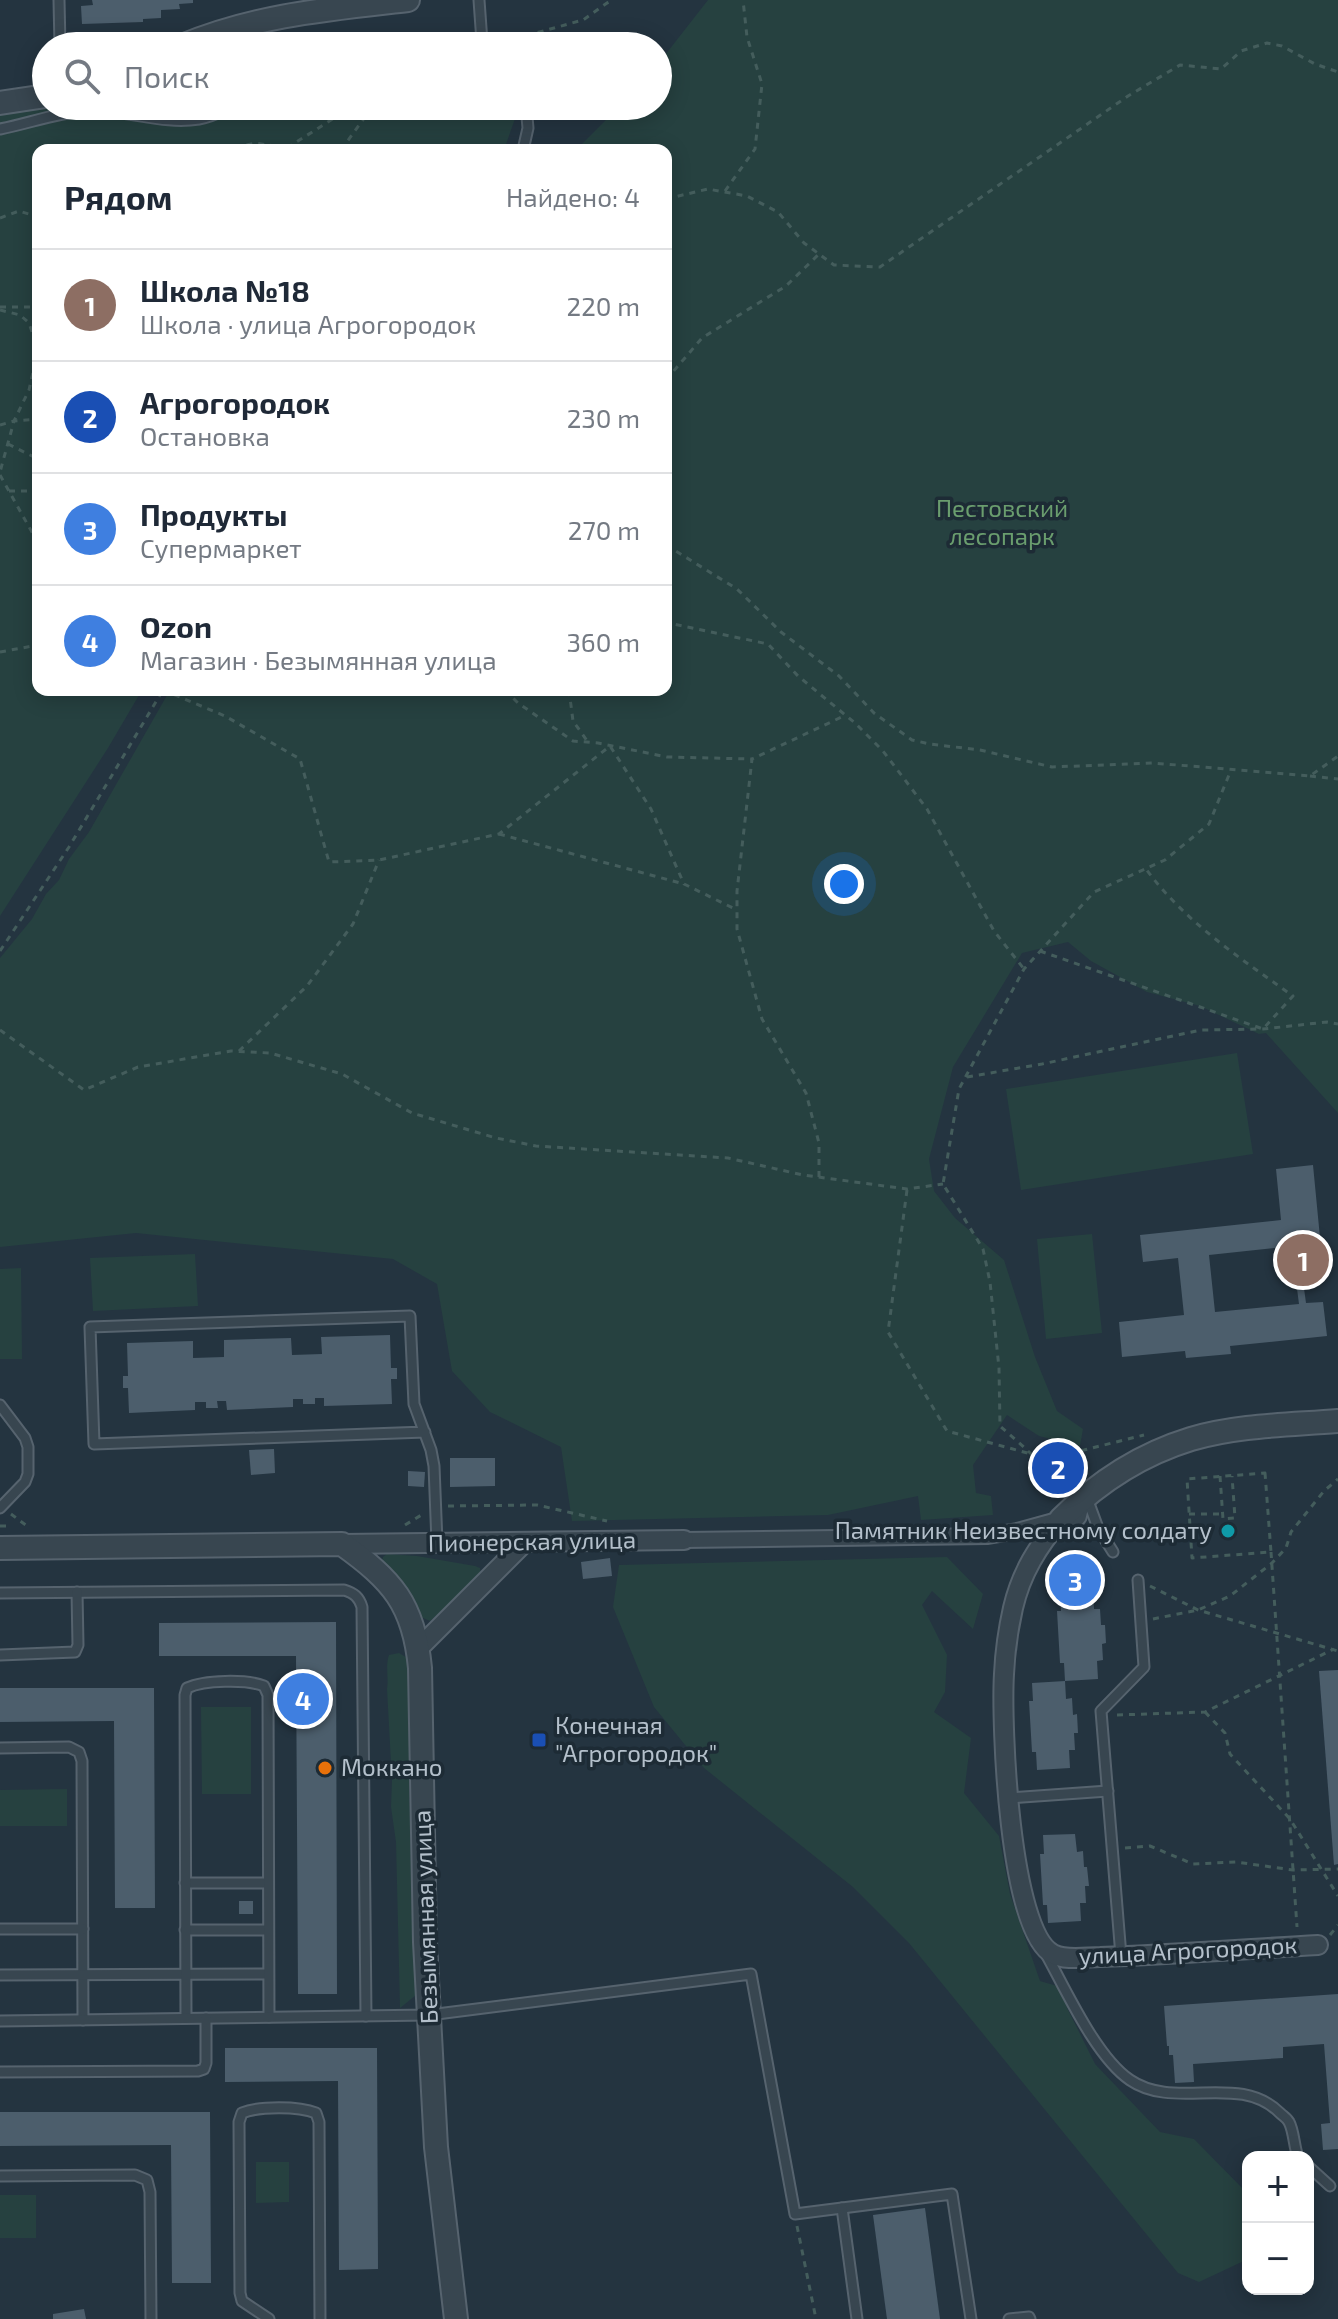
<!DOCTYPE html>
<html lang="ru">
<head>
<meta charset="utf-8">
<style>
  :root { --surface:#fff; --page:#f6f6f7; --text:#1f2937; --muted:#747a83; --line:#e0e1e3; --accent:#1a73e8 }
  body { margin:0; font-family:"Exo 2",sans-serif; background:var(--page); color:var(--text) }
  .controls { position:absolute; right:24px; bottom:24px; display:grid; overflow:hidden; border-radius:16px; box-shadow:0 4px 20px #0003 }
  .controls button { width:72px; height:72px; display:grid; place-items:center; padding:0; border:0; border-bottom:2px solid var(--line); background:var(--surface); color:var(--text); font:40px sans-serif }
  .you { position:absolute; left:844px; top:884px; width:28px; height:28px; margin:-20px; border:6px solid #fff; border-radius:50%; background:#1a73e8; box-shadow:0 0 0 12px #1a73e833 }
  .badge { display:grid; place-items:center; width:52px; height:52px; border-radius:50%; background:var(--accent); color:#fff; font-size:26px; font-weight:700 }
  .pin { position:absolute; translate:-50% -50%; border:4px solid #fff; box-shadow:0 2px 8px #0006 }
  .list { margin:0; padding:0; list-style:none }
  h2 { display:flex; justify-content:space-between; align-items:center; height:104px; margin:0; padding:0 32px; font-size:34px }
  h2 small { font-size:26px; font-weight:400; color:var(--muted) }
  .list li { display:grid; grid-template-columns:52px 1fr auto; gap:24px; align-items:center; box-sizing:border-box; height:112px; padding:0 32px; border-top:2px solid var(--line) }
  .list b { display:block; font-size:30px; white-space:nowrap }
  .list p { margin:0; font-size:26px; white-space:nowrap; color:var(--muted) }
  .list em { font-size:26px; font-style:normal; color:var(--muted) }
  .icon { flex:none; width:44px; height:44px; fill:none; stroke:currentColor; stroke-width:2; stroke-linecap:round; stroke-linejoin:round }
  .map { position:relative; flex:none; width:1338px; height:2319px; overflow:hidden }
  .search { position:absolute; background:var(--surface); box-shadow:0 4px 20px #0003; left:32px; top:32px; width:640px; height:88px; display:flex; align-items:center; gap:20px; box-sizing:border-box; padding:0 28px; border-radius:44px; color:var(--muted); font-size:30px }
  .panel { position:absolute; background:var(--surface); box-shadow:0 4px 20px #0003; left:32px; top:144px; width:640px; height:552px; border-radius:16px }
  .map>svg:first-child { display:block }
  .green { fill:#264140 }
  .building { fill:#4c5e6c; fill-rule:evenodd }
  .lines { fill:none; stroke-linecap:round; stroke-linejoin:round }
  .service-casing { stroke:#56636e; stroke-width:13 }
  .pedestrian-casing { stroke:#56636e; stroke-width:18 }
  .minor-casing { stroke:#56636e; stroke-width:22 }
  .tertiary-casing { stroke:#56636e; stroke-width:26 }
  .path { stroke:#445d5c; stroke-width:3; stroke-dasharray:6 6; stroke-linecap:butt }
  .service { stroke:#384650; stroke-width:9 }
  .pedestrian { stroke:#384650; stroke-width:14 }
  .minor { stroke:#384650; stroke-width:18 }
  .tertiary { stroke:#384650; stroke-width:22 }
  .culture-dot { fill:#0f9aa8; stroke:#1d2b35; stroke-width:3 }
  .transit-dot { fill:#1a4fb4; stroke:#1d2b35; stroke-width:3 }
  .food-dot { fill:#e8710a; stroke:#1d2b35; stroke-width:3 }
  .labels { text-anchor:middle; stroke-width:7; stroke-linejoin:round; paint-order:stroke }
  .park-label { font-size:24px; fill:#6a9d6e; stroke:#1d2b35 }
  .poi-label { font-size:24px; fill:#b4c0cb; stroke:#1d2b35; text-anchor:start }
  .street-label { font-size:24px; fill:#b4c0cb; stroke:#1d2b35 }
</style>
</head>
<body>
<div class="map">
<svg width="1338" height="2319" viewBox="0 0 1338 2319">
  <rect width="100%" height="100%" fill="#243440"/>
  <g class="green">
    <polygon points="708,0 1338,0 1338,1113 1266,1033 1259,1034 1200,1006 1147,992 1091,961 1068,942 1022,953 953,1067 929,1159 934,1191 955,1218 1004,1260 1035,1357 1057,1411 1083,1429 1080,1446 1039,1436 1007,1415 973,1465 976,1493 991,1496 993,1515 921,1520 918,1496 828,1515 572,1521 561,1447 490,1412 452,1371 437,1284 393,1259 136,1233 0,1247 0,958 32,919 46,894 59,880 69,859 89,832 170,690 666,690 666,150 576,150 620,106 658,106 658,64"/>
    <polygon points="65,106 76,106 146,120 170,121 238,106 516,106 517,113 504,150 38,150 38,690 142,690 108,748 0,916 0,113"/>
    <polygon points="1237,1053 1253,1154 1021,1190 1006,1089"/>
    <polygon points="1092,1234 1102,1333 1046,1339 1037,1239"/>
    <polygon points="195,1254 198,1306 93,1311 90,1258"/>
    <polygon points="21,1268 22,1359 0,1359 0,1269"/>
    <path d="M387,1554L417,1556L475,1566L480,1568L481,1577L430,1621L421,1617C412,1595 398,1579 382,1562L383,1557Z"/>
    <polygon points="947,1557 983,1594 973,1629 932,1591 922,1605 947,1655 945,1692 934,1712 971,1738 964,1793 999,1836 1010,1894 1040,1981 1064,1988 1067,2008 1095,2064 1160,2132 1194,2139 1248,2194 1248,2259 1199,2282 1178,2273 909,1943 853,1887 704,1768 654,1707 613,1607 619,1565"/>
    <path d="M399,1653L409,1659V1783L416,1995L400,2008L396,1842L391,1807L392,1781L387,1689C389,1677 385,1667 389,1655Z"/>
    <polygon points="201,1707 251,1707 251,1794 202,1794"/>
    <polygon points="67,1789 67,1826 0,1826 0,1790"/>
    <polygon points="256,2162 289,2162 289,2202 256,2203"/>
    <rect x="0" y="2195" width="36" height="43"/>
  </g>
  <g class="building">
    <polygon points="92,0 193,0 193,3 179,4 180,9 161,10 161,18 143,19 143,22 82,24 81,6 93,5"/>
    <path d="M1313,1165L1324,1279L1303,1281L1306,1303L1323,1302L1327,1336L1230,1346L1231,1354L1186,1358L1185,1351L1122,1357L1119,1322L1184,1315L1178,1258L1143,1262L1140,1235L1281,1220L1276,1169ZM1283,1247L1286,1281H1296L1299,1304L1215,1312L1209,1255Z"/>
    <polygon points="390,1335 391,1368 397,1368 397,1379 391,1379 392,1404 324,1406 324,1398 315,1398 315,1404 303,1404 303,1399 293,1399 293,1407 227,1410 226,1401 217,1401 218,1408 206,1408 206,1402 195,1402 195,1410 129,1413 128,1388 123,1388 123,1376 128,1376 127,1343 193,1341 193,1358 224,1357 224,1340 291,1338 292,1355 322,1354 321,1337"/>
    <polygon points="274,1449 275,1473 251,1475 249,1450"/>
    <polygon points="450,1458 495,1458 495,1486 450,1487"/>
    <polygon points="408,1471 425,1472 424,1487 408,1486"/>
    <polygon points="610,1558 612,1576 583,1579 581,1562"/>
    <polygon points="1090,1571 1091,1586 1060,1588 1059,1573"/>
    <polygon points="1093,1591 1094,1609 1100,1609 1101,1625 1105,1625 1106,1643 1102,1644 1103,1660 1097,1661 1098,1679 1065,1681 1064,1663 1060,1663 1057,1611 1061,1611 1060,1593"/>
    <polygon points="336,1622 337,1994 298,1994 296,1656 159,1656 159,1623"/>
    <polygon points="1338,1670 1338,1864 1334,1865 1319,1671"/>
    <polygon points="1065,1681 1066,1699 1072,1698 1073,1715 1077,1714 1078,1733 1074,1733 1075,1750 1069,1750 1070,1768 1037,1770 1036,1752 1032,1752 1029,1701 1033,1701 1032,1683"/>
    <polygon points="0,1688 154,1688 155,1908 115,1908 114,1721 0,1722"/>
    <polygon points="1075,1834 1077,1852 1083,1851 1084,1867 1087,1867 1089,1886 1085,1886 1086,1903 1080,1903 1081,1921 1048,1923 1047,1905 1043,1905 1040,1854 1044,1854 1043,1835"/>
    <rect x="239" y="1901" width="14" height="13"/>
    <polygon points="1338,1994 1338,2149 1323,2150 1321,2124 1330,2123 1324,2044 1283,2047 1283,2058 1193,2064 1194,2082 1175,2083 1173,2055 1169,2055 1169,2046 1167,2046 1164,2006"/>
    <polygon points="225,2048 377,2048 378,2269 339,2270 338,2081 225,2082"/>
    <polygon points="0,2112 210,2112 211,2283 172,2283 171,2145 0,2146"/>
    <polygon points="925,2208 940,2319 887,2319 873,2215"/>
    <polygon points="84,2309 86,2319 53,2319 53,2314"/>
  </g>
  <g class="lines">
    <defs>
      <g id="service">
        <polyline points="59,0 60,46"/>
        <polyline points="479,0 482,42"/>
        <path d="M408,46C432,43 468,33 489,46"/>
        <path d="M0,129C31,123 61,111 92,111C128,110 163,125 199,119C211,117 223,111 234,106"/>
        <polyline points="523,150 528,128 526,106"/>
        <polyline points="0,1405 25,1438 28,1447 28,1474 25,1482 0,1508"/>
        <polyline points="425,1432 94,1444 90,1327 410,1316 414,1404 431,1450 434,1466 437,1543"/>
        <polyline points="1087,1498 1098,1528 1113,1552"/>
        <polyline points="1061,1520 1060,1528 1062,1530 1073,1528 1081,1518 1084,1506"/>
        <path d="M0,1593L344,1590C354,1593 359,1597 362,1607L366,2016"/>
        <polyline points="0,1655 75,1652 78,1645 77,1592"/>
        <polyline points="0,1748 69,1747 79,1752 82,1761 83,2020"/>
        <polyline points="1010,1798 1108,1791"/>
        <polyline points="185,1883 268,1883"/>
        <polyline points="0,1929 83,1929"/>
        <polyline points="185,1930 268,1930"/>
        <path d="M1046,1954C1066,1990 1096,2057 1130,2080C1175,2111 1239,2072 1280,2113C1283,2116 1287,2118 1289,2122C1294,2131 1294,2147 1298,2157"/>
        <polyline points="1121,1956 1101,1711 1144,1667 1138,1580"/>
        <polyline points="0,1975 268,1974"/>
        <path d="M186,2018L185,1695L187,1688C204,1680 246,1679 264,1686L268,1695L269,2017"/>
        <polyline points="0,2021 429,2015 751,1974 795,2214 952,2194 971,2319"/>
        <polyline points="0,2072 198,2071 204,2069 206,2063 206,2018"/>
        <polyline points="1308,2166 1330,2186"/>
        <polyline points="0,2176 135,2175 147,2180 150,2192 151,2319"/>
        <polyline points="842,2208 857,2319"/>
        <path d="M269,2319L242,2301L240,2293L239,2122L242,2113C259,2106 299,2106 316,2113L319,2122L320,2319"/>
        <polyline points="1009,2319 1029,2317 1030,2319"/>
      </g>
      <polyline id="pedestrian" points="684,1540 988,1536 1017,1531 1061,1519"/>
      <g id="minor">
        <path d="M1061,1519C1038,1546 1021,1573 1013,1608C1008,1630 1005,1652 1004,1674C1001,1723 1009,1932 1053,1954C1065,1961 1086,1957 1100,1957C1173,1955 1246,1949 1318,1945"/>
        <polyline points="342,1544 684,1540"/>
        <polyline points="418,1649 525,1542"/>
      </g>
      <g id="tertiary">
        <path d="M182,46C256,15 329,9 408,0"/>
        <polyline points="0,103 46,96"/>
        <path d="M1061,1519C1097,1483 1142,1454 1191,1439C1238,1425 1290,1425 1338,1421"/>
        <path d="M0,1548L342,1544C392,1580 414,1604 420,1668L425,1942L436,2147L456,2319"/>
      </g>
    </defs>
    <use href="#service" class="service-casing"/>
    <use href="#pedestrian" class="pedestrian-casing"/>
    <use href="#minor" class="minor-casing"/>
    <use href="#tertiary" class="tertiary-casing"/>
    <g class="path">
      <polyline points="503,42 583,20 607,3 614,0"/>
      <polyline points="287,148 353,106"/>
      <polyline points="223,150 256,143 286,148"/>
      <polyline points="341,150 373,106"/>
      <polyline points="725,191 755,149 762,84 747,37 743,0"/>
      <polyline points="666,199 708,189 747,196 778,212 804,243 834,265 880,267 1128,96 1180,65 1221,69 1241,51 1267,43 1282,46 1315,64 1338,72"/>
      <polyline points="0,218 19,211 38,217"/>
      <polyline points="0,307 38,307"/>
      <polyline points="0,310 20,315 29,323 33,335 36,359 29,390 14,421 0,472"/>
      <polyline points="666,380 702,338 786,286 819,254"/>
      <polyline points="0,425 14,421 38,419"/>
      <polyline points="8,444 38,459"/>
      <polyline points="0,475 38,543"/>
      <polyline points="9,491 27,491 38,494"/>
      <polyline points="666,545 737,589 781,632 839,676 874,713 912,740 930,744 980,750 1052,767 1153,763 1310,776 1338,756"/>
      <polyline points="666,618 673,624 768,644 798,676 855,723 883,751 927,809 994,931 1024,969"/>
      <polyline points="0,652 38,645"/>
      <polyline points="163,690 225,716 300,759 329,862 379,860 499,834 610,746 651,809 684,884 737,910"/>
      <polyline points="505,690 518,703 573,741 598,743 667,757 752,759"/>
      <polyline points="569,690 573,721 588,742"/>
      <polyline points="1310,776 1338,779"/>
      <polyline points="499,834 684,884"/>
      <polyline points="0,951 69,847 163,690"/>
      <path d="M1040,951L1263,1029L1293,996C1241,959 1184,921 1146,869"/>
      <polyline points="0,1030 84,1090 138,1067 231,1051 270,1053 342,1074 412,1113 496,1138 536,1146 728,1158 803,1175 907,1189 943,1184"/>
      <polyline points="239,1051 307,986 353,924 379,860"/>
      <polyline points="967,1077 1042,1064 1201,1030 1263,1029 1327,1022 1338,1024"/>
      <polyline points="819,1177 819,1143 806,1093 762,1019 737,929 737,891 752,759 846,715"/>
      <polyline points="907,1190 888,1332 947,1431 1031,1454 1084,1450 1144,1435"/>
      <polygon points="1265,1473 1271,1552 1192,1558 1187,1479"/>
      <polyline points="1220,1476 1223,1519 1235,1518 1232,1476"/>
      <path d="M1060,1494C1049,1466 1022,1446 1000,1426L999,1368L990,1282L983,1249L943,1184L959,1089L1024,969L1094,892L1165,860L1209,824L1231,770"/>
      <polyline points="448,1506 537,1505 607,1521"/>
      <polyline points="11,1514 27,1526"/>
      <polyline points="1189,1514 1222,1514"/>
      <polyline points="405,1525 423,1514"/>
      <polyline points="0,1526 11,1526"/>
      <polyline points="1271,1552 1297,1927"/>
      <polyline points="1150,1586 1198,1610 1338,1651"/>
      <polyline points="1153,1619 1198,1610 1230,1596 1272,1563 1286,1548 1291,1532 1324,1491 1338,1479"/>
      <polyline points="1205,1712 1225,1733 1230,1754 1290,1819 1338,1896"/>
      <polyline points="1117,1715 1205,1712 1334,1649"/>
      <polyline points="1125,1848 1150,1846 1193,1864 1236,1862 1293,1870 1338,1869"/>
      <polyline points="1330,1935 1338,1925"/>
      <polyline points="797,2226 816,2319"/>
    </g>
    <use href="#service" class="service"/>
    <use href="#pedestrian" class="pedestrian"/>
    <use href="#minor" class="minor"/>
    <use href="#tertiary" class="tertiary"/>
  </g>
  <circle class="culture-dot" cx="1228" cy="1531" r="8"/>
  <rect class="transit-dot" x="531" y="1732" width="16" height="16" rx="4"/>
  <circle class="food-dot" cx="325" cy="1768" r="8"/>
  <g class="labels">
    <g class="park-label">
      <text x="1002" y="517">Пестовский<tspan x="1002" dy="28">лесопарк</tspan></text>
    </g>
    <g class="poi-label">
      <text x="1212" y="1539" text-anchor="end">Памятник Неизвестному солдату</text>
      <text x="555" y="1734">Конечная<tspan x="555" dy="28">"Агрогородок"</tspan></text>
      <text x="341" y="1776">Моккано</text>
    </g>
    <g class="street-label">
      <text transform="translate(532 1542) rotate(-1)" y="8">Пионерская улица</text>
      <text transform="translate(426 1917) rotate(-92)" y="8">Безымянная улица</text>
      <text transform="translate(1188 1951) rotate(-3)" y="8">улица Агрогородок</text>
    </g>
  </g>
</svg>
<div class="controls">
<button>+</button>
<button>−</button>
</div>
<div class="you"></div>
<div class="pin badge" style="left:1303px;top:1260px;background:#8d6e63">1</div>
<div class="pin badge" style="left:1058px;top:1468px;background:#1a4fb4">2</div>
<div class="pin badge" style="left:1075px;top:1580px;background:#3f7fe0">3</div>
<div class="pin badge" style="left:303px;top:1699px;background:#3f7fe0">4</div>
<div class="search"><svg class="icon" aria-label="search" viewBox="0 0 24 24"><circle cx="10" cy="10" r="6"/><path d="M15 15l6 6"/></svg>Поиск</div>
<section class="panel">
<h2>Рядом<small>Найдено: 4</small></h2>
<ul class="list">
<li><span class="badge" style="background:#8d6e63">1</span><div><b>Школа №18</b><p>Школа · улица Агрогородок</p></div><em>220 m</em></li>
<li><span class="badge" style="background:#1a4fb4">2</span><div><b>Агрогородок</b><p>Остановка</p></div><em>230 m</em></li>
<li><span class="badge" style="background:#3f7fe0">3</span><div><b>Продукты</b><p>Супермаркет</p></div><em>270 m</em></li>
<li><span class="badge" style="background:#3f7fe0">4</span><div><b>Ozon</b><p>Магазин · Безымянная улица</p></div><em>360 m</em></li>
</ul>
</section>
</div>
</body>
</html>
